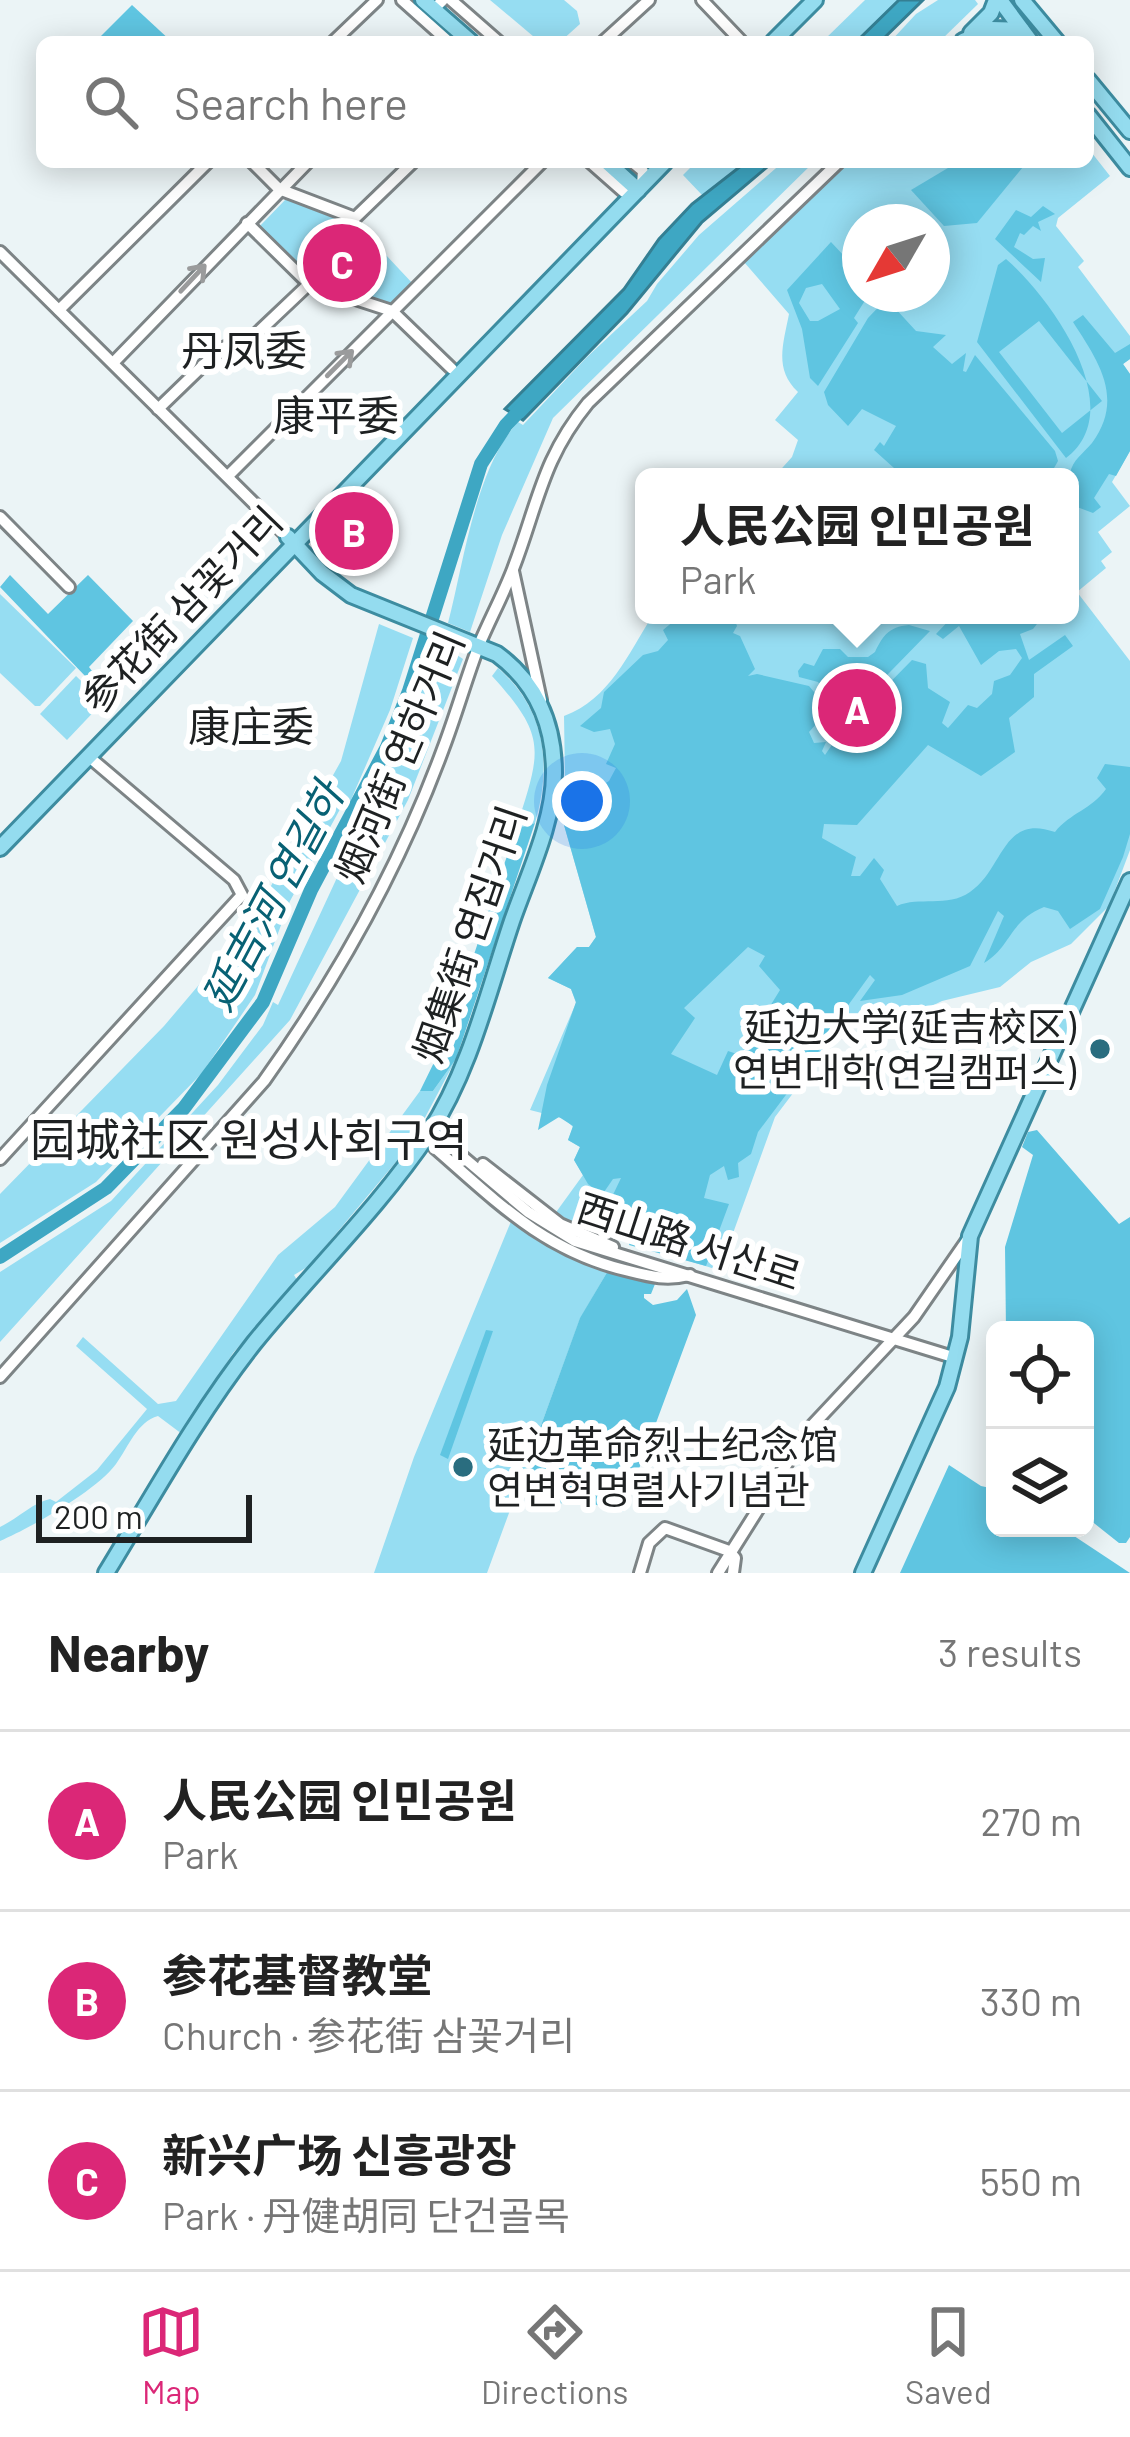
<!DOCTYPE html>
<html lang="en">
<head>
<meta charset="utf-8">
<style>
  :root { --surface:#fff; --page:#f6f6f6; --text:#222; --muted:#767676; --line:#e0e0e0; --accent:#db2777 }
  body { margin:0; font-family:Barlow,"Noto Sans SC","Noto Sans KR",sans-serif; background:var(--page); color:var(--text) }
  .controls { position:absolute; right:36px; bottom:36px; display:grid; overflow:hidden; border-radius:18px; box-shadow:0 6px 30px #0003 }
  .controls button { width:108px; height:108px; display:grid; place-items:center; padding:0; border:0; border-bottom:3px solid var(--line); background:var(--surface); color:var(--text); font:60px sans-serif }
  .compass { position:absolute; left:842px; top:204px; width:108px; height:108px; border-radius:50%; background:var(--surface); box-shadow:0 6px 30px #0003; rotate:231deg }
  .scale { position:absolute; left:36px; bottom:30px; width:216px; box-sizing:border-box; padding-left:12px; border:6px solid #1e2122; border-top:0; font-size:33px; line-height:42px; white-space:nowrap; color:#1e2122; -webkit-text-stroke:9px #fff; paint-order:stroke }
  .you { position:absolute; left:582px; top:801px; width:42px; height:42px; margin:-30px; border:9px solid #fff; border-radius:50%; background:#1a73e8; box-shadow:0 0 0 18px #1a73e833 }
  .badge { display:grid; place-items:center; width:78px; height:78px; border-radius:50%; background:var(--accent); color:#fff; font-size:39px; font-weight:700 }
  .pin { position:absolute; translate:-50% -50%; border:6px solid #fff; box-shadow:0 3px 12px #0006 }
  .popup { position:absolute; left:635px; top:468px; width:444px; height:156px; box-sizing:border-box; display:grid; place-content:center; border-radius:18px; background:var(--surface); filter:drop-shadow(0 3px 9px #0005); font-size:39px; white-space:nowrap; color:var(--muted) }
  .popup b { font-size:45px; color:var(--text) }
  .popup::after { content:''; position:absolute; left:50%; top:100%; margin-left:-24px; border:24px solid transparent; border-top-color:var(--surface) }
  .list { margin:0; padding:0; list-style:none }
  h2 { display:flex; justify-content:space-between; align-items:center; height:156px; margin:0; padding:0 48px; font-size:51px }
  h2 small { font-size:39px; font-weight:400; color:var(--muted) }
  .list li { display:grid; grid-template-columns:78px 1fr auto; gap:36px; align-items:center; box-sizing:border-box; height:180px; padding:0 48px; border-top:3px solid var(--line) }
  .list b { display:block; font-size:45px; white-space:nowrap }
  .list p { margin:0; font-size:39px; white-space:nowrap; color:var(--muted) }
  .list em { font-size:39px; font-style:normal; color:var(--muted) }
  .icon { flex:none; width:66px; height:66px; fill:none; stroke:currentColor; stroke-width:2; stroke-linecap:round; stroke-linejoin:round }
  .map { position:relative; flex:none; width:1130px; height:1573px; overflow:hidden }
  .search { position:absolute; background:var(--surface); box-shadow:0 6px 30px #0003; left:36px; right:36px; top:36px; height:132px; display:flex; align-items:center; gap:30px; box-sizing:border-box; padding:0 42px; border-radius:18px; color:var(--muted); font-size:45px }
  .sheet { height:696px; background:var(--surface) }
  nav { display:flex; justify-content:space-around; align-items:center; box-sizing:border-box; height:168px; border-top:3px solid var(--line); background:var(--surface); font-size:33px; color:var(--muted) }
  nav a { display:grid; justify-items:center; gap:6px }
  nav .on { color:var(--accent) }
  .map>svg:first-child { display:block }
  .green { fill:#96ddf2; fill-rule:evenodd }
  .forest { fill:#5fc5e1; fill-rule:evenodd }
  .water { fill:#3ea7c3; stroke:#347f93; stroke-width:3 }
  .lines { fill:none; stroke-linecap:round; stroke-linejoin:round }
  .river { stroke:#3ea7c3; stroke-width:14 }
  .minor-casing { stroke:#7d8486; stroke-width:16 }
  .major-casing { stroke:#3d8ca0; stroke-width:20 }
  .minor { stroke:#fff; stroke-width:10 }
  .major { stroke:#94dcef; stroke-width:14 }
  .oneway { stroke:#9a9b9c }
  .poi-dot { fill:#2a6d7f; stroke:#fff; stroke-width:4.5 }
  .labels { text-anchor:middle; stroke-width:12; stroke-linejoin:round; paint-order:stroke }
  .street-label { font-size:39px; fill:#1e2122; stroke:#fff }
  .poi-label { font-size:39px; fill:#1e2122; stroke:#fff; text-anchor:end }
  .neighbourhood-label { font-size:42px; fill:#1e2122; stroke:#fff }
  .water-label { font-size:42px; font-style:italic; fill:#086174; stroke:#fff }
  .quarter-label { font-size:45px; fill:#1e2122; stroke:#fff }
</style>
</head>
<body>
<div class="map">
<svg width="1130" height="1573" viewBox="0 0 1130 1573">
  <rect width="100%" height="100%" fill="#ebf4f6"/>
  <g class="green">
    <polygon points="490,0 564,0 577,11 580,24 560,42 540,42"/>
    <polygon points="865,0 898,0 856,42 822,42"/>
    <polygon points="938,0 975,0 978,4 939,42 890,42 916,14"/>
    <path d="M1088,148L1110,176L1058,218L1056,226L1084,261L1078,267L1130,336V359L1123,364L1130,374V451L1112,482L1130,506L1098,532L1112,552L1101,561L1106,568L1077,592L1130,661V850L1109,906L1071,944L1031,962L1000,987L942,1001L909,1017L900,1007L868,1011L840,1031L775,1117L728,1247L723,1246L715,1269L570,1224L554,1215L583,1175L574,1160L580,1147L568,1140L573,1127L565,1119L530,1110L576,1003L571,989L548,978L577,947H589L596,937L560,811L565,777L564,716C610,699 628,654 653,615H1070V477H774L792,457L798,440L775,420L798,392C774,369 783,345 789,314L744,262L850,162H1088ZM860,222H932V294H860Z"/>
    <polygon points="696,162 746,162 703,196 683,175"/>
    <path d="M783,162H814L553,418L502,535L470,632L448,623C464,562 475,469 518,422L523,425L586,358L647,301L657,284L699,235Z"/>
    <polygon points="286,199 357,225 348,237 360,248 370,238 414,285 390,306 306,278 257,229"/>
    <polygon points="0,594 76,668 40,706 35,706 0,673"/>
    <polygon points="379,624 413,638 390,710 350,802 345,800 290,901 255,995 202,1073 96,1182 0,1243 0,1194 164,1026 248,927 341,761"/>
    <polygon points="439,643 463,659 408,800 290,1020 0,1342 0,1272 111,1201 218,1085 263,1025 273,1002 278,1005 341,869 371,820 365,814 386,779"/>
    <path d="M498,668C546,710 552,764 535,823L516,829C540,752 549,738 492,676Z"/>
    <polygon points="76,676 103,702 67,740 40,714"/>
    <path d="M456,1059L411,1144L309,1266L294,1275L297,1280L233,1353L182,1434L158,1416C137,1422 129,1446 116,1464C96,1491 32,1527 0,1541V1527C17,1519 34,1502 50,1499L56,1502L97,1470L147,1409L76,1346L83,1337L158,1404L176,1401L278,1255L335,1207L420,1091H433Z"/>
    <polygon points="512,1219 556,1249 609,1269 580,1319 487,1573 374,1573 414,1457"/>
  </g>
  <g class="forest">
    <polygon points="132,5 172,42 103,42 99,38"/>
    <polygon points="958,162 1027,162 977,223 944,226 911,190"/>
    <polygon points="1043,206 1055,214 1038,222 1041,231 1033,226 1024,235 1020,233 1014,247 1033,259 1045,258 1041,282 995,239 1016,210 1031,217"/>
    <path d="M831,242L846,258L860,244V294H869L854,318L858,323L818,386L810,378L802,329L787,290ZM822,284L840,309L818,321H810L799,303L806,288Z"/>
    <path d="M1006,259C1053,300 1130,410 1066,458L977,342L998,265ZM1039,321L1102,401L1062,433L999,352Z"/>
    <polygon points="891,294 908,294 894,307 916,331 946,335 933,347 952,364 966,353 963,371 966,372 975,355 1055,451 1058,461 1049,477 904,477 874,450 880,442 884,446 896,426 862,409 848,426 828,405 824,392 868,318"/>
    <path d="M1083,315L1115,353L1130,344V359L1123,364L1130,374V451L1116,476L1109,474L1094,498L1101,507L1093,513L1077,507L1071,497L1079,482L1070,473C1073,459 1083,454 1092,443C1125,398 1098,361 1073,322Z"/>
    <polygon points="10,575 48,614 88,575 133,621 89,667 92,671 86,677 0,587"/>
    <path d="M681,615H733L737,626L733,633L740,636L755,669L748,676L757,674L809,686L829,710L809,732L814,743L826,742L822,751L825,755L840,733L850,732L855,718L912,660L926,664L928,688L950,702L942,723L948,728L968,705L977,708L992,694L994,681L1010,675L1022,658L1016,649L999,651L981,665L959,626L943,639L936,634L954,615H1044L1033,629L1020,634L1029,660L1065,635L1073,646L1034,674V697L1009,718L1015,752L981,776L928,745L857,825L824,824L822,838L856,857L851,876H860L874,858L884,870L880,879L897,906C919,896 947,908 970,892C1004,869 1002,813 1055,832C1070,813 1092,809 1106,789L1097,778L1105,764L1130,767V834L1123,857L1100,909L1070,929L1058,911L1044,907C1008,922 1012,946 984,963L1004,916L998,911L970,966L902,995L860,1001L875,980L870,975L831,1029V1035L758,1132L751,1154L738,1163L739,1177L728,1180L724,1166L710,1175L704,1198L729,1204L706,1266L629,1245L633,1229L610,1221L617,1210L611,1199L621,1178L613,1179L602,1195L588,1184L574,1160L580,1147L568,1140L573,1126L559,1117L538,1130L547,1085L576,1002L571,989L548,978L577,947H589L596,937L560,811L609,781L616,768L606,764L615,744L610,729L594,732L580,726L601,708L604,692L643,655L658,651L668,640L663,630ZM748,947L765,956L759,966L780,990L740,1055L728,1051L717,1075L671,1054L695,1018L684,1008Z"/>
    <path d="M909,625L930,631L851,712L840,711L818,682L799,677L798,671L804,663L814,666L823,649H840L848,657H868L875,652C883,636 888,627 909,625Z"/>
    <polygon points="535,823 456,1059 433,1091 420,1091 446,1038 516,829"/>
    <polygon points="1037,1130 1119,1224 1130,1217 1130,1537 1126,1543 1119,1543 1085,1516 1085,1330 1006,1330 1005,1247 1033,1155 1022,1147 1028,1132"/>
    <polygon points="609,1269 655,1284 651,1294 644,1294 644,1298 653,1305 677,1300 687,1289 696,1315 623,1512 578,1500 558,1504 563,1497 554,1486 539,1494 519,1486 580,1318"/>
    <polygon points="486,1330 493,1331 448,1459 440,1455"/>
    <polygon points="949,1465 981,1486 995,1489 995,1528 1062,1528 1130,1573 900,1573"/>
  </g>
  <g class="water">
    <polygon points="899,0 923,0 880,42 856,42"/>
    <polygon points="746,162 773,162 702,222 627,313 523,420 505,409 624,289 659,239 692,204"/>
  </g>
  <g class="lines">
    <polyline class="river" points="0,1257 106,1188 184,1108 263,1002 311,890 387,747 409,691 481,464 506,425 525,405"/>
    <defs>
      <g id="minor">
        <polyline points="402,0 449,42"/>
        <polyline points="451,0 499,42"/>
        <polyline points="702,0 742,42"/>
        <polyline points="439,4 443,0"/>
        <polyline points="333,42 377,0"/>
        <polyline points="603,42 649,0"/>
        <polyline points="252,162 279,189 355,218 413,162"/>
        <polyline points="590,162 624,192 638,190"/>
        <polyline points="632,162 643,171 642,184"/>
        <polyline points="247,223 309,284 392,311 452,369"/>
        <polyline points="0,252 288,537"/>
        <polyline points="59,310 208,162"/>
        <polyline points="113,363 308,162"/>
        <polyline points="158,409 220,349 253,337 309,284"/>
        <polyline points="228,476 542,162"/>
        <polyline points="0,517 69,587"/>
        <polyline points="513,571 541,700"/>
        <polyline points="431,1130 528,1212 575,1241 956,1358"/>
        <path d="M431,1130L435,1148C496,1201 543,1250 625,1270C649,1276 665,1281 690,1275"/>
        <polyline points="0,1159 242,895 234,880 88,756"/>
        <polyline points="483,1164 560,1224 613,1247"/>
        <path d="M0,1377L264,1081C336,980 400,866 443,749C456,715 466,679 479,645C490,619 503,595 513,569C538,504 542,459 588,403L839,162"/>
        <polyline points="640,1573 649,1543 665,1528 729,1551 735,1558 733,1573"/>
        <polyline points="718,1573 808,1430 914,1317 970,1236"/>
      </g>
      <g id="major">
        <polyline points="423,0 471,42"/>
        <polyline points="1000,0 1031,42"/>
        <polyline points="1022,0 1057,42"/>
        <polyline points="971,33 991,13 996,0"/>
        <polyline points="963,41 991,29 1022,30"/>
        <polyline points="773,42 815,0"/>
        <polyline points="1088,80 1130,131"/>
        <polyline points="1088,115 1130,168"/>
        <polyline points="607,162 638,190"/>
        <polyline points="0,848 665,162"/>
        <path d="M106,1573C153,1496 198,1414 254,1343C311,1273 378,1209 429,1133C470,1070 488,992 512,921C528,875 554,822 554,773C554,724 536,683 497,654L351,595L322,573L288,537"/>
        <polyline points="863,1573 947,1387 960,1337 970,1236 1130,881"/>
      </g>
    </defs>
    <use href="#minor" class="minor-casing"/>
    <use href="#major" class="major-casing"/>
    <use href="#minor" class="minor"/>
    <use href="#major" class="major"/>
  </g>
  <defs><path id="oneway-shaft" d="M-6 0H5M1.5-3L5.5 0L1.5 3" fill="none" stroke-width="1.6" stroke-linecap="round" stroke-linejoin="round" transform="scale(3)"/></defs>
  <g class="oneway">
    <use href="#oneway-shaft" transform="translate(193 278) rotate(-47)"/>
    <use href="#oneway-shaft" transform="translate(340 363) rotate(-45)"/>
  </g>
  <g class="poi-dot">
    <circle cx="1100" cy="1049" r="12"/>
    <circle cx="463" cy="1467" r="12"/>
  </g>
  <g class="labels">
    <g class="street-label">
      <text transform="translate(182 610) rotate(-46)" y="14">参花街 삼꽃거리</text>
      <text transform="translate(400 757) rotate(-67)" y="14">烟河街 연하거리</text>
      <text transform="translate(470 934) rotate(-71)" y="14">烟集街 연집거리</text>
      <text transform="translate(689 1242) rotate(18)" y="14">西山路 서산로</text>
    </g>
    <g class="poi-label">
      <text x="1076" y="1041">延边大学(延吉校区)<tspan x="1076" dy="45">연변대학(연길캠퍼스)</tspan></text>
      <text x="487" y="1459" text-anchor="start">延边革命烈士纪念馆<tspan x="487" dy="45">연변혁명렬사기념관</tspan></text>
    </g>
    <g class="neighbourhood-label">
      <text x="244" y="366">丹凤委</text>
      <text x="336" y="431">康平委</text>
      <text x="251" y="742">康庄委</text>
    </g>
    <g class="water-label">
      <text transform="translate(273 896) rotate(-62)" y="15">延吉河 연길하</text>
    </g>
    <g class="quarter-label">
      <text x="249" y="1156">园城社区 원성사회구역</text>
    </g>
  </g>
</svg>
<div class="controls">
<button><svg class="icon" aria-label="locate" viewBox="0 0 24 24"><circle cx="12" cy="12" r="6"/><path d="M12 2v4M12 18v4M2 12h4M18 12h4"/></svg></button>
<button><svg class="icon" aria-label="layers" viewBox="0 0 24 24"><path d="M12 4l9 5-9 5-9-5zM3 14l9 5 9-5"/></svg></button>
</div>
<svg class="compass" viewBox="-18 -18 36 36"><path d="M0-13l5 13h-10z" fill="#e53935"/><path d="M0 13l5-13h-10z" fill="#767676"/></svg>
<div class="scale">200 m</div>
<div class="you"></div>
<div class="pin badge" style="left:857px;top:708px">A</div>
<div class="popup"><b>人民公园 인민공원</b>Park</div>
<div class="pin badge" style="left:354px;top:531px">B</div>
<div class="pin badge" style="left:342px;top:263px">C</div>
<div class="search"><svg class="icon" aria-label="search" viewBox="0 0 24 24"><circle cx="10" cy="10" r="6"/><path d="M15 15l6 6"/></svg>Search here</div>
</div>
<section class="sheet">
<h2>Nearby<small>3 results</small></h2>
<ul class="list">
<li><span class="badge">A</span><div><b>人民公园 인민공원</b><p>Park</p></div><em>270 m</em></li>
<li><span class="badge">B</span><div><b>参花基督教堂</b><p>Church · 参花街 삼꽃거리</p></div><em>330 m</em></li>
<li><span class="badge">C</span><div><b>新兴广场 신흥광장</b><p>Park · 丹健胡同 단건골목</p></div><em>550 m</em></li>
</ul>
</section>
<nav>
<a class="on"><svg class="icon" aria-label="map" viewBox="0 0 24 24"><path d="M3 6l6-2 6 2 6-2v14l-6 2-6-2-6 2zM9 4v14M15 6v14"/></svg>Map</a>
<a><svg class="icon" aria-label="directions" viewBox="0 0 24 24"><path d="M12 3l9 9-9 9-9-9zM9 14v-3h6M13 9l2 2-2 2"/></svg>Directions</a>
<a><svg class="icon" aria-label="saved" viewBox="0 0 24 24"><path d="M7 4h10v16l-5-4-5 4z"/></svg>Saved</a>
</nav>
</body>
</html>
